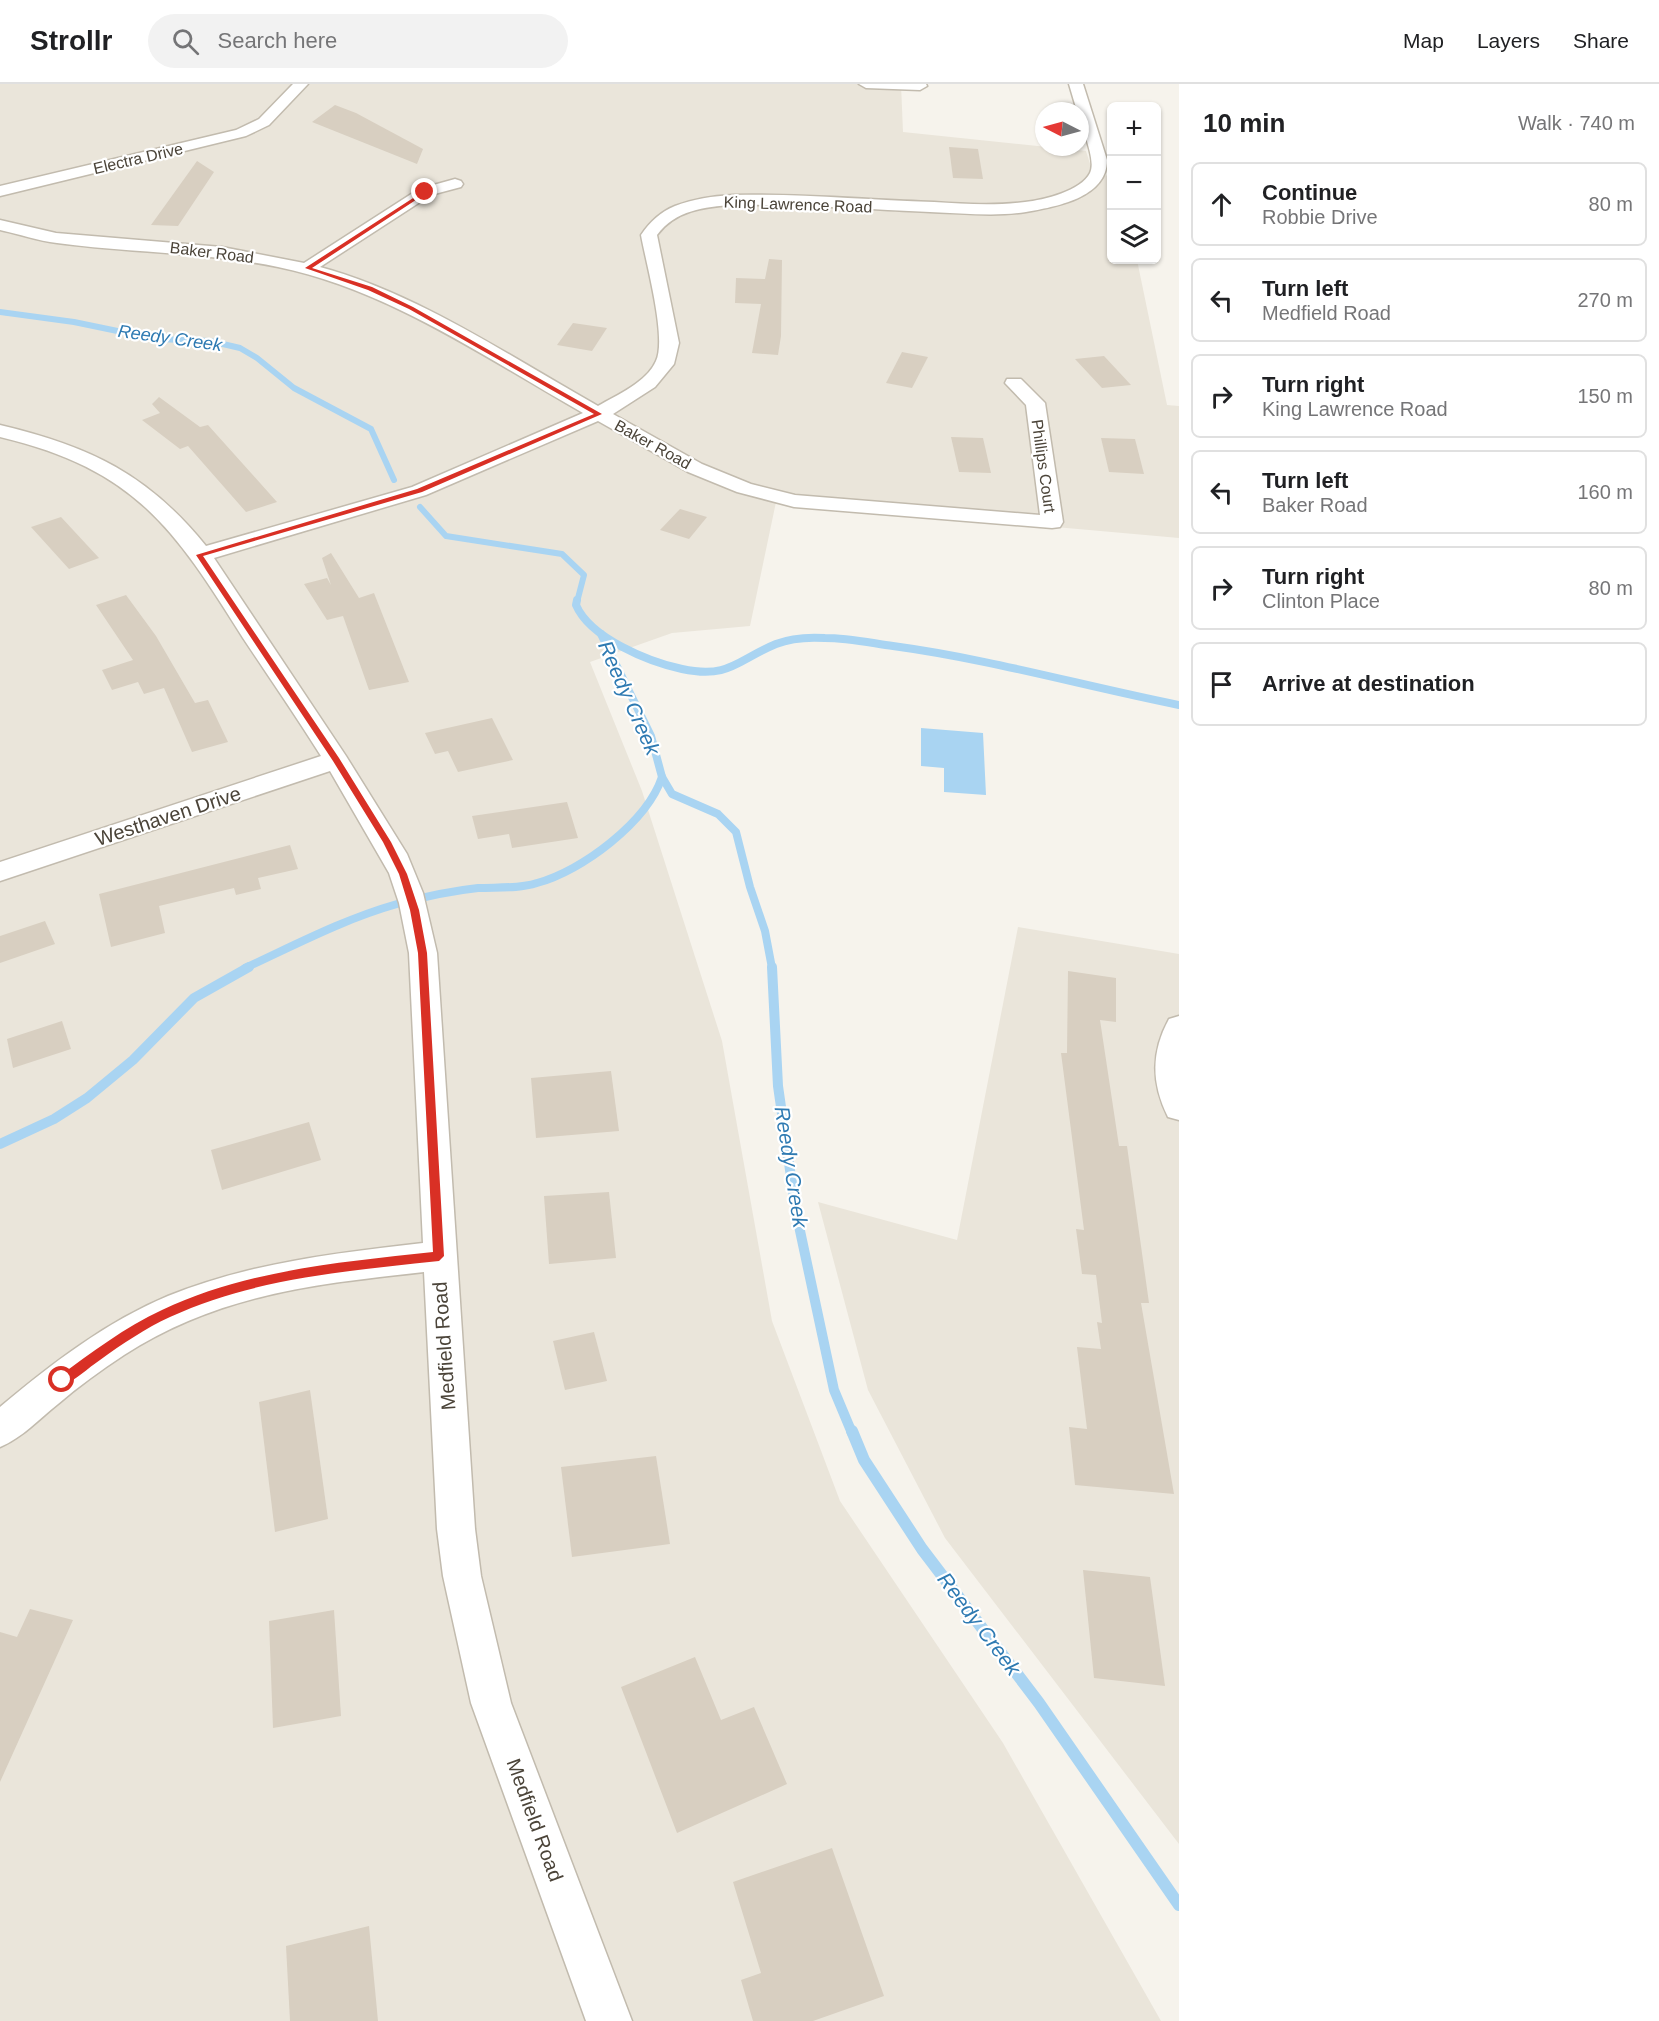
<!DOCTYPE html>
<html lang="en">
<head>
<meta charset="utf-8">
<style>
  :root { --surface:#fff; --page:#f2f2f2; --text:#202124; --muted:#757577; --line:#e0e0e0 }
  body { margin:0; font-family:Arial,sans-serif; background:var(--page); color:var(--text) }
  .controls { position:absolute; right:18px; top:18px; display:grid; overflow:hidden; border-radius:9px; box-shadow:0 2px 4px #0004 }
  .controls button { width:54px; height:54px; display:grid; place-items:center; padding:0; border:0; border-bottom:2px solid var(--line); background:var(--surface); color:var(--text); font:30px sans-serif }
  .compass { position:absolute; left:1035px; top:18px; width:54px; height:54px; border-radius:50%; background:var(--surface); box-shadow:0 2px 4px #0004; rotate:276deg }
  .stop { position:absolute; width:18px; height:18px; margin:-14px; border:4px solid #d93025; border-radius:50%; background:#fff }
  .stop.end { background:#d93025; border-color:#fff; box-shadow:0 2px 6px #0008 }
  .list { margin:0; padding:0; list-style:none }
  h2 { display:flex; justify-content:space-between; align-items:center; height:78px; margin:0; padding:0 24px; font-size:26px }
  h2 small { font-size:20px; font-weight:400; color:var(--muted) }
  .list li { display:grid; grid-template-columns:39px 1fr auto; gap:18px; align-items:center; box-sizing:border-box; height:84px; margin:0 12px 12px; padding:0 12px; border:2px solid var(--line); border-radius:9px }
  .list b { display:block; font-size:22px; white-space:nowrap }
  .list p { margin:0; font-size:20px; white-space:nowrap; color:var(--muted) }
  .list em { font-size:20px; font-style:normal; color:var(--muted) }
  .icon { flex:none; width:33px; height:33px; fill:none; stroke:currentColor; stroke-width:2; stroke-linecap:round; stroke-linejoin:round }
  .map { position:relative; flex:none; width:1179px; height:1937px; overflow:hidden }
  header { display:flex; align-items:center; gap:36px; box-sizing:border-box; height:84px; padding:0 30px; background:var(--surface); border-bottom:2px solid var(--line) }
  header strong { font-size:28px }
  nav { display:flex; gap:33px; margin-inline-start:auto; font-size:21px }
  .search { width:420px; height:54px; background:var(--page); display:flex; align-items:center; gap:15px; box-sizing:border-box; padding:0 21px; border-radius:33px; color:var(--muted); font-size:22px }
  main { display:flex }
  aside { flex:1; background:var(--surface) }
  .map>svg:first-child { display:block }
  .residential { fill:#eae5da }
  .water { fill:#a9d4f2 }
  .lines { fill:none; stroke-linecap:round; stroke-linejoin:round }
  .stream-far4 { stroke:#a9d4f2; stroke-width:4.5 }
  .stream-far3 { stroke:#a9d4f2; stroke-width:6 }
  .stream-far2 { stroke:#a9d4f2; stroke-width:8 }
  .stream-far1 { stroke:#a9d4f2; stroke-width:10 }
  .stream { stroke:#a9d4f2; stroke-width:12 }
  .building { fill:#d8cfc1 }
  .minor-casing { stroke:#c2bbae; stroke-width:3 }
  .minor { fill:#fff; fill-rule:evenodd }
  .route { fill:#d93025 }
  .labels { text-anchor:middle; stroke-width:4.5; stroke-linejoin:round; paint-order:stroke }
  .far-street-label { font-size:16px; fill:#4b4439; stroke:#fff }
  .far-water-label { font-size:18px; font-style:italic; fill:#2e7ab2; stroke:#fff }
  .street-label { font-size:20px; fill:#4b4439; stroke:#fff }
  .water-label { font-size:21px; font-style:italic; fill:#2e7ab2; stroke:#fff }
</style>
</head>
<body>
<header>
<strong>Strollr</strong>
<div class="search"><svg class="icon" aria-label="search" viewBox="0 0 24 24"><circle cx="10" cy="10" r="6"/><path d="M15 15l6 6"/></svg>Search here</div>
<nav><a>Map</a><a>Layers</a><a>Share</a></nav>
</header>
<main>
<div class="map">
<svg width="1179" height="1937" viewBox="0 0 1179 1937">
  <rect width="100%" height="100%" fill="#f6f3ec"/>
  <g class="residential">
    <polygon points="0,0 901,0 903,48 1086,67 1091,83 1111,94 1112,176 1137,176 1167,321 1179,322 1179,454 776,418 750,542 672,549 590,578 642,707 722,957 772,1237 840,1417 1003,1659 1161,1937 0,1937"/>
    <polygon points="1018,843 1179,870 1179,1760 945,1454 868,1306 818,1118 957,1156"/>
  </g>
  <polygon class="water" points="921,644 983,649 986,711 944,708 944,684 921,682"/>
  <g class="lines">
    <polyline class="stream-far4" points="0,228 6,229"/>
    <g class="stream-far3">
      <polyline points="0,228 74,238 156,255 210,257 240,264 257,274 294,304 371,345 394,396"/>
      <polyline points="420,423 446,452 562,470 584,491 577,518"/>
    </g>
    <g class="stream-far2">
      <path d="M577,516L576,521C590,554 649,578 682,585C730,595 737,576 776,560C791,554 809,553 825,554C848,554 871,559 893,562C989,575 1084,602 1179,621"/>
      <polyline points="601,550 651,652 662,693 672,710 718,730 736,748 750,803 765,847 772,884"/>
      <path d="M245,884C295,861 344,835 397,820C423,813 450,807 478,804C497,803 518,805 537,799C582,787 647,738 662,693"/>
    </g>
    <g class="stream-far1">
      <polyline points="772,883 778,1002 796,1128 834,1306 852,1349"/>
      <polyline points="0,1060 54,1035 87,1014 133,976 194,914 249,883"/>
    </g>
    <polyline class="stream" points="852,1347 864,1376 922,1465 1039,1619 1179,1821"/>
  </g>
  <g class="building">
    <polygon points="335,21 356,29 423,65 417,80 312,38"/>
    <polygon points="949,63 978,65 983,95 953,94"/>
    <polygon points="197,77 214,88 178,142 151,141"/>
    <polygon points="769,175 782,176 781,252 778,271 752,269 761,220 735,219 736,194 765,195"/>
    <polygon points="573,239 607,244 592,267 557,261"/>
    <polygon points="902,268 928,273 912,304 886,299"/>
    <polygon points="1104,272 1131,301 1102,304 1075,275"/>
    <polygon points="159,313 200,343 208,341 277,418 246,428 188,362 180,365 142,336 160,329 152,320"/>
    <polygon points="951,353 983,354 991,389 959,388"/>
    <polygon points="1101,354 1135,355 1144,390 1109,388"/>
    <polygon points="680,425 707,433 689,455 660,446"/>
    <polygon points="61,433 99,474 69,485 31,443"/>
    <polygon points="331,469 359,514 374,509 409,598 369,606 343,532 327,536 304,500 327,494 331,501 322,474"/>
    <polygon points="126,511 156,552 195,619 208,616 228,658 192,668 164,604 144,610 138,598 112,606 102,586 133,576 96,521"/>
    <polygon points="492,634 513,676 458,688 448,667 435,670 425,649"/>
    <polygon points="567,718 578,754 512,764 509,750 478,755 472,732"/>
    <polygon points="290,761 298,785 258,794 261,805 236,811 234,804 159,822 165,849 111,863 99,810"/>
    <polygon points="45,837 55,860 0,879 0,852"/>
    <polygon points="1068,887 1116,894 1116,938 1100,936 1119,1062 1127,1062 1149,1219 1141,1219 1174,1410 1075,1401 1069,1343 1087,1345 1077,1263 1101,1265 1097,1238 1102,1239 1096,1191 1082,1190 1076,1145 1084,1146 1061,969 1067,969"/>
    <polygon points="62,937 71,965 13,984 7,955"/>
    <polygon points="611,987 619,1047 536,1054 531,994"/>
    <polygon points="309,1038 321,1076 222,1106 211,1066"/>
    <polygon points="609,1108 616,1174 549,1180 544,1112"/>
    <polygon points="594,1248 607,1297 565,1306 553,1257"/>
    <polygon points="310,1306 328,1435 275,1448 259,1318"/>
    <polygon points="656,1372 670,1460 572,1473 561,1383"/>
    <polygon points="1083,1486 1150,1493 1165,1602 1094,1594"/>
    <polygon points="30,1525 73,1536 0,1698 0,1548 17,1553"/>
    <polygon points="334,1526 341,1632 273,1644 269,1537"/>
    <polygon points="695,1573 721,1636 754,1623 787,1700 677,1749 621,1603"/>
    <polygon points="832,1764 884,1912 813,1937 753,1937 741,1896 761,1889 733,1798"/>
    <polygon points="369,1842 378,1937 290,1937 286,1862"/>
  </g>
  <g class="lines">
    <defs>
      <g id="minor">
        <polygon points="293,0 308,0 269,41 246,52 0,112 0,102 236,46 259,35"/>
        <polygon points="859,0 926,0 927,2 920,6 866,4"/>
        <path d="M1069,0H1083L1107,76C1107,114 1055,123 1026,128C995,133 961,129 930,128C864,125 798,120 733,121C704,123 676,126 657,151L679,259L674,280L655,303L613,330L702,380L751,400L795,411L1040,431L1026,321L1005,299L1007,295H1021L1045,319L1063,438L1060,443L1052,444L794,423L737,408L688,388L598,337L426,411L214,474L346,672L407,770L423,809L437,869L475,1445L481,1492L511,1619L632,1937H586L471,1619L443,1492L437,1445L424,1188C315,1200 219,1210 124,1271C101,1286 79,1302 58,1320C39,1335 22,1354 0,1363V1323C51,1280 106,1238 168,1212C249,1179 336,1169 423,1159L409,869L399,819L389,789L330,687L0,797V778L321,672C296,632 269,593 243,554C174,444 135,385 0,353V341C89,362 148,390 206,462L412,403L583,329C488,275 387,205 278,183C205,168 131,169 57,159C38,157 19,150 0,146V136L56,149L222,163L304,179L419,105L455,95L461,97L463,100L461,103L431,111L320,183C417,209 511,273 598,322C617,311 647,298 656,277C667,254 646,179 641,151C650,138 660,128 675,122C693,115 713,112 733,111C799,109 867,116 934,118C964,120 995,122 1025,118C1044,116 1081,107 1090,89C1097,75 1080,44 1080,27H1077Z"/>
        <path d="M1179,932V1036L1168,1033C1151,999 1151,968 1169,935Z"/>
      </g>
    </defs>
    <use href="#minor" class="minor-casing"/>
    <use href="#minor" class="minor"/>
  </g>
  <path class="route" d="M424,107L428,108L312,184L372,203L413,223L602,330L422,408L203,472L339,674L391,758L407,790L419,826L427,869L444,1172L439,1177C347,1187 255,1194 170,1233C146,1244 122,1260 100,1276C88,1284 76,1296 62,1302L56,1296L58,1293C91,1269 125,1243 162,1226C247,1186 341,1178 433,1168L418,869L410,826L399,790L383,758L333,677L196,471L417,405L594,330L409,225L368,206L305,184Z"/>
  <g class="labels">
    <g class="far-street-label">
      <text transform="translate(138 74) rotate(-13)" y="6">Electra Drive</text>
      <text transform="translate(798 120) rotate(2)" y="6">King Lawrence Road</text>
      <text transform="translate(212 168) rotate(7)" y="6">Baker Road</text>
      <text transform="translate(653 360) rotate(29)" y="6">Baker Road</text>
      <text transform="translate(1044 382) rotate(82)" y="6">Phillips Court</text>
    </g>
    <g class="far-water-label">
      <text transform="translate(170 254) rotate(8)" y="6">Reedy Creek</text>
    </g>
    <g class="street-label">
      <text transform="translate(168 732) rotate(-18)" y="7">Westhaven Drive</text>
      <text transform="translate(444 1262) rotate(-94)" y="7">Medfield Road</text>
      <text transform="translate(535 1736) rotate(70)" y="7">Medfield Road</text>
    </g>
    <g class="water-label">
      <text transform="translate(629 614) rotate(66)" y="7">Reedy Creek</text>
      <text transform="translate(791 1083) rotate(81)" y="7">Reedy Creek</text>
      <text transform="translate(979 1540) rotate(53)" y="7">Reedy Creek</text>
    </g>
  </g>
</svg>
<div class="controls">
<button>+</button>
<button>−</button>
<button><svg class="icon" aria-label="layers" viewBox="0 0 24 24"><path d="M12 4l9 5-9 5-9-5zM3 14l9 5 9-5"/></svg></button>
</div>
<svg class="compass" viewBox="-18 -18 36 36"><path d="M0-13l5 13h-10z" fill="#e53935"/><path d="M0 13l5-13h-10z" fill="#757577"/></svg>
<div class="stop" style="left:62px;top:1296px"></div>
<div class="stop end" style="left:425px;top:108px"></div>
</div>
<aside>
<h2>10 min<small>Walk · 740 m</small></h2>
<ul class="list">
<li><svg class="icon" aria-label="ahead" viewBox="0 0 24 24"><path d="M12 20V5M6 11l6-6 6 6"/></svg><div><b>Continue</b><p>Robbie Drive</p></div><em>80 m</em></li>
<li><svg class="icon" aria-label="left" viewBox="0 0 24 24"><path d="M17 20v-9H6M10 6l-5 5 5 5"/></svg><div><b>Turn left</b><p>Medfield Road</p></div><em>270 m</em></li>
<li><svg class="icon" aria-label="right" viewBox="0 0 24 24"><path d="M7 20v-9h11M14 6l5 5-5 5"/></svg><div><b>Turn right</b><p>King Lawrence Road</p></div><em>150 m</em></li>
<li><svg class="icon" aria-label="left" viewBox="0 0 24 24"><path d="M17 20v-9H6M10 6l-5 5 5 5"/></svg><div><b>Turn left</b><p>Baker Road</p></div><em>160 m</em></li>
<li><svg class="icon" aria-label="right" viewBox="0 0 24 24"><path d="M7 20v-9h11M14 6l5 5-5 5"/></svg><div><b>Turn right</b><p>Clinton Place</p></div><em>80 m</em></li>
<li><svg class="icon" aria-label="arrive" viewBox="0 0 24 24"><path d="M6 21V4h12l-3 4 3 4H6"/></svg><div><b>Arrive at destination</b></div></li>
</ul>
</aside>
</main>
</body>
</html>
